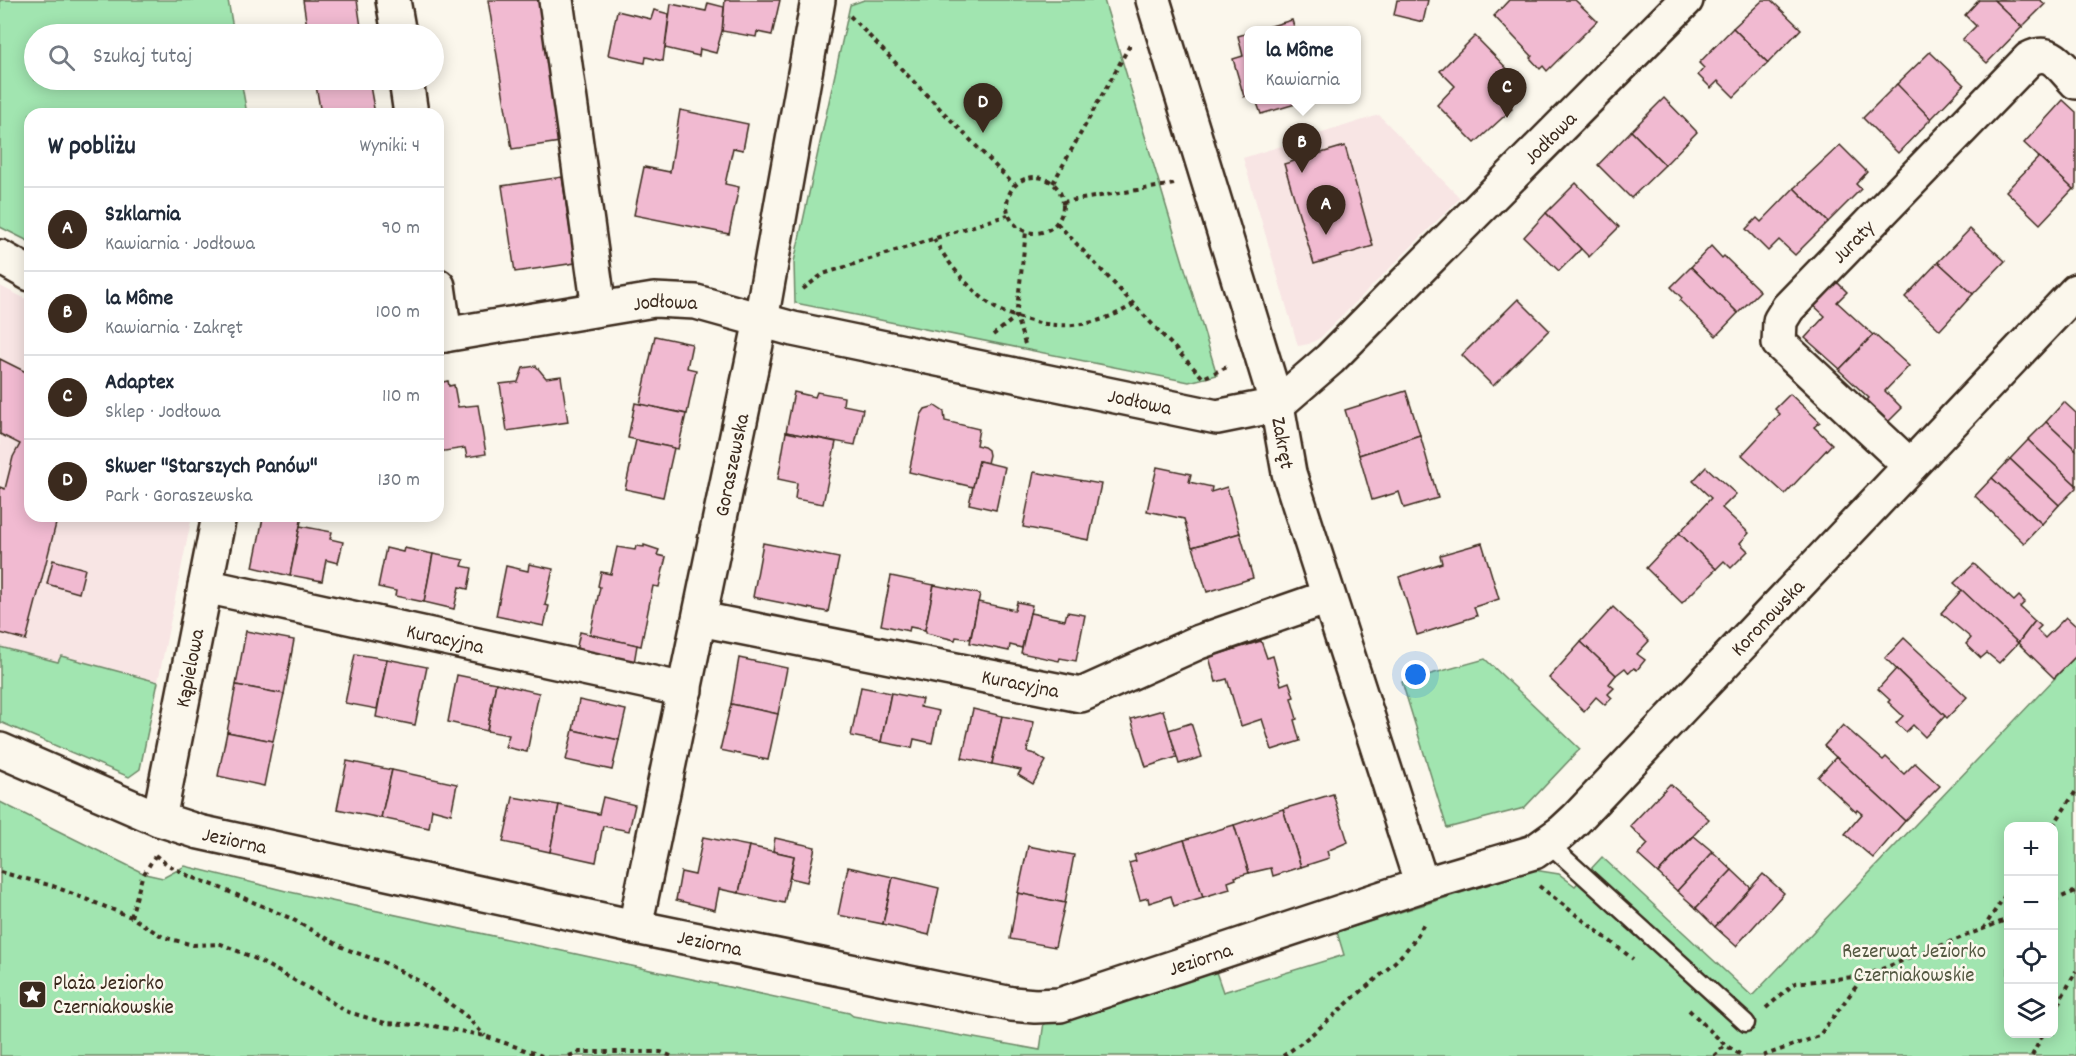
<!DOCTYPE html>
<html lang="pl">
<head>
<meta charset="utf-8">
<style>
  :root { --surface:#fff; --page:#f6f6f7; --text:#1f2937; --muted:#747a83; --line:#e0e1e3; --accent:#3b2a1e }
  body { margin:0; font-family:Dekko,sans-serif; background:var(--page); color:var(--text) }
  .controls { position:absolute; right:18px; bottom:18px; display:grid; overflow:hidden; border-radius:12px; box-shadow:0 3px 15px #0003 }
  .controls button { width:54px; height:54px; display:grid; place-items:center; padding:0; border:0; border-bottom:2px solid var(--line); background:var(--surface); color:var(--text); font:30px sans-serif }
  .you { position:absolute; left:1416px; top:675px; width:21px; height:21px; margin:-15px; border:4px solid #fff; border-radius:50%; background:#1a73e8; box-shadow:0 0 0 9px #1a73e833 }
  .badge { display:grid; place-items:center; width:39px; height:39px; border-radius:50%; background:var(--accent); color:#fff; font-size:20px; font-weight:700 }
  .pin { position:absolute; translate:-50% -50px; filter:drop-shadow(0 2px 3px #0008) }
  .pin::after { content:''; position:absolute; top:32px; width:21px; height:18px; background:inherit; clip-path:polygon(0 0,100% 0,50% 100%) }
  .popup { position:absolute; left:1244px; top:26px; width:117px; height:78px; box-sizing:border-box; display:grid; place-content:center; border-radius:12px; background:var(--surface); filter:drop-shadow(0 2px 4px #0005); font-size:20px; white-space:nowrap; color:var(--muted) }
  .popup b { font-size:22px; color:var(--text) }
  .popup::after { content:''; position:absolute; left:50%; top:100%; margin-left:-12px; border:12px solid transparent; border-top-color:var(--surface) }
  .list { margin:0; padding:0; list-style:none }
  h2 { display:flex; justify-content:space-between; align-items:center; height:78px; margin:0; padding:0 24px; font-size:26px }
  h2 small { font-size:20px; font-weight:400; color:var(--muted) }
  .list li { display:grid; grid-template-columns:39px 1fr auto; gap:18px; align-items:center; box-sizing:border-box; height:84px; padding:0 24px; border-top:2px solid var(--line) }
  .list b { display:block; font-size:22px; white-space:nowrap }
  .list p { margin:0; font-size:20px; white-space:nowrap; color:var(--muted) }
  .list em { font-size:20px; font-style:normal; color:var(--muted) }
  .icon { flex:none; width:33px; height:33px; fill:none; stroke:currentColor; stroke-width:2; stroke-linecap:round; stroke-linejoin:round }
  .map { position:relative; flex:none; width:2076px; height:1056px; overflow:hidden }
  .search { position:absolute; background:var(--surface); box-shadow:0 3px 15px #0003; left:24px; top:24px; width:420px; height:66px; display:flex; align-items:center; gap:15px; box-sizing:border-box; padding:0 21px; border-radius:33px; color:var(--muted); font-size:22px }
  .panel { position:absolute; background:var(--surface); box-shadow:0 3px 15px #0003; left:24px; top:108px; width:420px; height:414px; border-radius:18px }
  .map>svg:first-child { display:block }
  .built { fill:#f8e5e4 }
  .green { fill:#a1e5b0; stroke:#6e8867; stroke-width:1.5; fill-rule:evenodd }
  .building { fill:#f1bad1; stroke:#3b2a1e; stroke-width:1.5 }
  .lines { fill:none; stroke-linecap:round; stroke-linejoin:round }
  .lane-casing { stroke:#3b2a1e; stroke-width:21 }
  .street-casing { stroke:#3b2a1e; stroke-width:38 }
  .path { stroke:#3b2a1e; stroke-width:4; stroke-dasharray:4.5 4.5; stroke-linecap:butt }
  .lane { stroke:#fbf7ec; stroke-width:16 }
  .street { stroke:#fbf7ec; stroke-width:33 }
  .labels { text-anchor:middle; stroke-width:5; stroke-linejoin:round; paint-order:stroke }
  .street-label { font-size:21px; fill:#3b2a1e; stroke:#fbf7ec }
  .park-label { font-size:21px; fill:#545942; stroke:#fbf7ec }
  .poi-label { font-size:21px; fill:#3b2a1e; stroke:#fbf7ec; text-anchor:start }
</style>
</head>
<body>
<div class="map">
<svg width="2076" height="1056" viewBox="0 0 2076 1056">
  <rect width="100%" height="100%" fill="#fbf7ec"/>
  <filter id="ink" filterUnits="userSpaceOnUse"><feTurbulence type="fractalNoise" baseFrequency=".0167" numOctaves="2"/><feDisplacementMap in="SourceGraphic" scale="12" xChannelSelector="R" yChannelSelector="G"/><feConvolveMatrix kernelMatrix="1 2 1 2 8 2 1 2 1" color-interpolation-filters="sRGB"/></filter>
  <g filter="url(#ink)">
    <g class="built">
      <polygon points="1379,115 1460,198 1320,338 1309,344 1298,346 1243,158"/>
      <polygon points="0,286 30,301 30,516 192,516 140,769 129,777 0,722"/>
    </g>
    <g class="green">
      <polygon points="0,0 228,0 234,34 34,34 34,80 241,80 247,114 30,114 30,242 0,227"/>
      <polygon points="864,0 1104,0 1217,375 1189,382 795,303 794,262 850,5"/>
      <polygon points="0,647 58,662 61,656 158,682 140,769 129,777 0,722"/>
      <path d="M2076,656V1056H0V802L145,874L163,878L185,866L290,892L849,1013L853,1016L1040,1050L1044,1022L1215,969L1223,992L1344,955L1337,932L1534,870L1559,874L1575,886L1602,857L1752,996ZM2008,826H2054V1034H2008Z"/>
      <polygon points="1485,659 1580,749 1524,808 1447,828 1402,682"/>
    </g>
    <g class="building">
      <polygon points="303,0 357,0 362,34 308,34"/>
      <polygon points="488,0 545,0 567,141 512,149"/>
      <polygon points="725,0 780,0 772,35 757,32 756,37 722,31"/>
      <polygon points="1397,0 1428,0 1423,22 1394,15"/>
      <polygon points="1509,0 1575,0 1597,21 1547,71 1543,66 1540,69 1530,58 1532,56 1494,16"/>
      <polygon points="1763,0 1771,0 1801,29 1768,63 1733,28"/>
      <polygon points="1979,0 1994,0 2022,27 1987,63 1962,40 1976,26 1965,15"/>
      <polygon points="1994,0 2040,0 2045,4 2022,27"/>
      <polygon points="708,3 724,7 722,31 716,53 700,49 699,56 665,48 671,4 706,11"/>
      <polygon points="654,10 669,14 663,61 646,57 645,63 608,55 617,11 651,19"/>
      <polygon points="1292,20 1295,30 1257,30"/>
      <polygon points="1733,28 1768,63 1734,97 1718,81 1711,88 1698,75 1704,68 1699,63"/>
      <polygon points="1248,33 1248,95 1244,97 1233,59 1243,56 1238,36"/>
      <polygon points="1475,36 1525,87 1508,104 1512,109 1475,143 1437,105 1455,86 1440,71"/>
      <polygon points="1930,52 1964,85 1931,119 1896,85"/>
      <polygon points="315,80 369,80 375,114 321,114"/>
      <polygon points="1897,84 1931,119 1898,153 1863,118"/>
      <polygon points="1664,98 1697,132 1665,165 1631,131"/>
      <polygon points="1256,100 1309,100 1261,114"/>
      <polygon points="2063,100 2076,112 2076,188 2074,190 2024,143"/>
      <polygon points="680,110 748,124 743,150 733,148 725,184 739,187 729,234 634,215 644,167 670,172"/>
      <polygon points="1631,131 1665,165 1631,198 1598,165"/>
      <polygon points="1840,145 1867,172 1856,184 1861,189 1828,222 1794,188"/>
      <polygon points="1345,146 1373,246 1314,264 1284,164"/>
      <polygon points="2039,157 2073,189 2040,224 2006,191"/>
      <polygon points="562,177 575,263 515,272 502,186"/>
      <polygon points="1576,183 1619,227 1589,257 1546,213"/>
      <polygon points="1794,188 1828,222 1795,255 1779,240 1768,251 1746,229 1757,218 1761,222"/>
      <polygon points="1546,213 1581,249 1559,271 1524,237"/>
      <polygon points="1970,229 2005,261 1973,294 1938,262"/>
      <polygon points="1711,246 1722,258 1724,256 1760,291 1738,313 1691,267"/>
      <polygon points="1938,262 1973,294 1940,330 1905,297"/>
      <polygon points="1691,267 1738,313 1716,336 1680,301 1682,298 1671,287"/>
      <polygon points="1834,279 1847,292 1837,302 1873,335 1840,369 1805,338 1825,316 1811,303"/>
      <polygon points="1518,299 1549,330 1493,386 1462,355"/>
      <polygon points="1874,334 1909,366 1885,391 1902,408 1884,426 1862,405 1869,398 1839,370"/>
      <polygon points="655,336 692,344 687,368 696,370 687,414 640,404"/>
      <polygon points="0,359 30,374 30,516 58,516 26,640 0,633 0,487 5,489 13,457 20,444 0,434"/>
      <polygon points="536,366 546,378 561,376 568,422 507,431 500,384 518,382 523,368"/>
      <polygon points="448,381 449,386 454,385 458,407 478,405 486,454 467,457 465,448 438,452 438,383"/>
      <polygon points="1406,391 1420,435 1359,455 1345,410"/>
      <polygon points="794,392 815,397 817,392 844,397 843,405 863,409 855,445 786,432"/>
      <polygon points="1790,394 1820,422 1814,427 1832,444 1785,494 1742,455 1780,414 1775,409"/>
      <polygon points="2064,402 2076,413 2076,450 2046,422"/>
      <polygon points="635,403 686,414 678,449 628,438"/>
      <polygon points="935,406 944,412 945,421 979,429 976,445 984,447 988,450 989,455 987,463 979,461 973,487 909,472 921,415 925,409"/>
      <polygon points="2046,422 2076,450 2076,485 2028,440"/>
      <polygon points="786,432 836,442 823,504 795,499 797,483 778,479"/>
      <polygon points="1420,435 1438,498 1404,508 1399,492 1372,500 1359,455"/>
      <polygon points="636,440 674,448 663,497 625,489"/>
      <polygon points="2028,440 2076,485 2076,488 2059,505 2010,459"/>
      <polygon points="2010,459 2059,505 2042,524 1992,478"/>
      <polygon points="979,461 1005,467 996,510 969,504"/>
      <polygon points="1157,467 1191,474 1189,482 1212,487 1211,492 1227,487 1240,533 1192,547 1184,519 1147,511"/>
      <polygon points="1706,467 1736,494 1722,508 1749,533 1740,543 1748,551 1731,568 1724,561 1716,569 1679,533 1711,498 1693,481"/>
      <polygon points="1034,472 1101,484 1089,540 1023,527"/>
      <polygon points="1992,478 2042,524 2024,543 1975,496"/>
      <polygon points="276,516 302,516 290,576 253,567 263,518 275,519"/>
      <polygon points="300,526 332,532 330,539 343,542 338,563 326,560 322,581 290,575"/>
      <polygon points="1240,533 1253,578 1207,592 1193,547"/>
      <polygon points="1679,533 1716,569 1682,603 1646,568"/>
      <polygon points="763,543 839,558 828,612 753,597"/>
      <polygon points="1482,543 1499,599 1474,607 1477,616 1417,635 1399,577 1442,563 1440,555"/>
      <polygon points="644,545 659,550 657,555 666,557 659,587 653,586 641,646 590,635 600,587 598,586 601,572 611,574 617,547 635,550 636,546 644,547"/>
      <polygon points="386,548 403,552 404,548 433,554 424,602 395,596 396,591 378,587"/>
      <polygon points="433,554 464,560 462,566 472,568 468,589 459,587 454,609 424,602"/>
      <polygon points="53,560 85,569 79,593 47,584"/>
      <polygon points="529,564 553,569 545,605 549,606 544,626 496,616 506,566 528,571"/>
      <polygon points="1974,564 2014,601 2019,596 2025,602 2020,607 2035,621 2018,643 1954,583"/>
      <polygon points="891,576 934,585 925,630 910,627 909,631 881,625"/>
      <polygon points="934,585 980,594 970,639 956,637 955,640 926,633 926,631 925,630"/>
      <polygon points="1962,590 2018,643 1999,663 1987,653 1981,658 1966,644 1971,638 1941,613"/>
      <polygon points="978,602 1015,610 1017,602 1032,605 1022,648 1010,645 1009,651 970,643"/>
      <polygon points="1613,607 1649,641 1637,654 1645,660 1637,670 1634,668 1629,673 1625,668 1616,675 1581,642"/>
      <polygon points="1067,612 1085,615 1076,661 1060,658 1059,661 1021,653 1030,613 1065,620"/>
      <polygon points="2066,617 2076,626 2076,656 2054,678 2018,643 2035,621 2041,626 2037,630 2045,638"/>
      <polygon points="246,631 294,640 284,694 236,685"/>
      <polygon points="580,632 637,645 634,663 576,651"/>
      <polygon points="1904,638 1967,697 1947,718 1885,658"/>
      <polygon points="1261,641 1267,658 1273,656 1281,685 1289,682 1294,697 1291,698 1297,719 1294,720 1300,741 1272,750 1262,719 1241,726 1227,679 1216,682 1209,657"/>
      <polygon points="1581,642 1616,675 1609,684 1614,688 1608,694 1612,698 1605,705 1596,697 1584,711 1549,678"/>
      <polygon points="355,654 387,659 377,709 345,703"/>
      <polygon points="739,658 787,668 778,714 731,704"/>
      <polygon points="387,659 427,667 415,725 376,717"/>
      <polygon points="1896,669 1945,716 1925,737 1913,725 1906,732 1896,723 1903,716 1888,702 1890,700 1878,689"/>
      <polygon points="457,675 496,683 487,731 448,722"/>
      <polygon points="496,683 539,693 527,752 505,747 509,735 487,731"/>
      <polygon points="236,685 284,694 273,741 227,732"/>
      <polygon points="861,687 891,693 881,742 851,736"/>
      <polygon points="891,693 922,699 920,707 939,711 932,743 914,739 912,748 881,742"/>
      <polygon points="579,700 626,710 619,740 573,730"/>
      <polygon points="731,704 778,714 768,760 720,750"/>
      <polygon points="973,709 1002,716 992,764 962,758"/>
      <polygon points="1163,710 1177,757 1146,767 1131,719"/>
      <polygon points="1002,716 1034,722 1027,752 1035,754 1046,761 1033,784 1018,775 1021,770 992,764"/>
      <polygon points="1191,723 1202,757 1179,764 1169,730"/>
      <polygon points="1843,725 1883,760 1886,757 1904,774 1915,763 1940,786 1905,821 1824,746"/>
      <polygon points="573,730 619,740 612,770 566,760"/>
      <polygon points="227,732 273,741 264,786 218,776"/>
      <polygon points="1836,757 1905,821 1873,858 1845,834 1862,814 1857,810 1856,812 1818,777"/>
      <polygon points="347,761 392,770 381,818 337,809"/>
      <polygon points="392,770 457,784 451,814 432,809 429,828 381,818"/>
      <polygon points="1670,784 1709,819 1658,873 1638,855 1648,844 1630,826"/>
      <polygon points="1333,794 1348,842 1327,851 1329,858 1301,867 1283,809"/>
      <polygon points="513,797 559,805 550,852 503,842"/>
      <polygon points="603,797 635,805 629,831 603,826 596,862 550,852 559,805 599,814"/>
      <polygon points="1283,809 1301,867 1273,876 1271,868 1249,873 1234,825"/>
      <polygon points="1234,825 1249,873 1235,877 1236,879 1228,882 1230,889 1203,897 1184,840"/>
      <polygon points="1694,836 1713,852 1677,891 1658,873"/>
      <polygon points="703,837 749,846 739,893 719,889 715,910 676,900 681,872 695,875"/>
      <polygon points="775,838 815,847 807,882 790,878 794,856 773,851"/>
      <polygon points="1184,840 1203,897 1174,906 1171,896 1149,903 1148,898 1140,900 1129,863 1136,861 1134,855"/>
      <polygon points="749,846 794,856 784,903 739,893"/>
      <polygon points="1028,846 1074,855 1065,903 1018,893"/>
      <polygon points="1713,852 1732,870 1696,908 1677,891"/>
      <polygon points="848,867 893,877 883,924 838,915"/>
      <polygon points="1732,870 1751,888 1715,927 1696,908"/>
      <polygon points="1763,874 1784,893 1736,946 1715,927"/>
      <polygon points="893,877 939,888 929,935 883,924"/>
      <polygon points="1018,893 1065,903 1055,947 1010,939"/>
    </g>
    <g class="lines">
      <defs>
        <polyline id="lane" points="1548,843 1746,1023"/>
        <g id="street">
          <polyline points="393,0 399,34"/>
          <polyline points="556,0 599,309"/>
          <path id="s1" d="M1153,0L1277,405L1289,473L1422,885"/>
          <polyline points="406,80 411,114"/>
          <polyline points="0,257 30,274"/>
          <polyline points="438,286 445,335"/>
          <path id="s2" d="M438,336L654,300L696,302L793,329L1217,417L1277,405L1330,359L1686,0"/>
          <path id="s3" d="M1910,466L1779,343L1780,321L1788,308L2029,59C2051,47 2061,67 2076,82"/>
          <path id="s4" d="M205,586L685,690"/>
          <path id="s5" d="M700,619L1081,695L1199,642L1328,597"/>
          <path id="s6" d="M0,750L159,819L199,832L635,927L1012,1004L1035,1006L1060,1005L1422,885L1534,852L1562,832L1576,819L2076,291"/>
          <path id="s7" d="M159,819L219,516"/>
          <path id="s8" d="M635,927L761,320L818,0"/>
        </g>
      </defs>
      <use href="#lane" class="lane-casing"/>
      <use href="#street" class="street-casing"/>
      <g class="path">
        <polyline points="850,16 1014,185"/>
        <circle cx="1035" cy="205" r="28"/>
        <polyline points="1053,183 1130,45"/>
        <polyline points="1063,202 1175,184"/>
        <polyline points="1057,223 1203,378 1227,367 1226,364"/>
        <path d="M934,239C948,264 970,290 994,307C1003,313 1014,316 1024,319C1062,331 1100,326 1134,304"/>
        <polyline points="803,289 823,274 1008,215"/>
        <polyline points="993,335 1016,317"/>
        <polyline points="1025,344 1016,317 1026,232"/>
        <polyline points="2053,826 2076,791"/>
        <polyline points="155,855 168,865 189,876 216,886 290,918 346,949 383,962 419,981 465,1015 485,1036"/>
        <polyline points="0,872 53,886 131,917 163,937 193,945 221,944 252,957 323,996 345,1011 385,1023 434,1026 485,1036 542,1056"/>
        <polyline points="1539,886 1633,959"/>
        <polyline points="2054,900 2076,891"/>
        <polyline points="131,917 142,877 155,856"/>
        <polyline points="1983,929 2008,891"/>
        <polyline points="1766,1008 1795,983 1863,976"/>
        <polyline points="1689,1010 1725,1045 1743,1056"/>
        <polyline points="2054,1012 2076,971"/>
        <polyline points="569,1056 580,1052 661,1052 671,1056"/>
        <path d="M1283,1056C1308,1039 1330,1019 1352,999C1378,977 1411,953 1425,921"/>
        <polyline points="1714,1056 1725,1045"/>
        <polyline points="1763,1056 1819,1036 1864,976 2008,919"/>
        <polyline points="2032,1056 2043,1034"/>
      </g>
      <use href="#lane" class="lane"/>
      <use href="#street" class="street"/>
    </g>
  </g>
  <defs>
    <symbol id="sight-square" viewBox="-11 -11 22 22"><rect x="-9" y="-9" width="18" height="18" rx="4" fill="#3b2a1e" stroke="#fbf7ec"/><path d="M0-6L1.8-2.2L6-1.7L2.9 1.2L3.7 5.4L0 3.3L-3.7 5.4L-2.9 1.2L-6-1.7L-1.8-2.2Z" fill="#fff"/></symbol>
  </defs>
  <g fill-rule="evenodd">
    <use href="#sight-square" x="16" y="978" width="33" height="33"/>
  </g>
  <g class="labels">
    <g class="street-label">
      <text dy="7" stroke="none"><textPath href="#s2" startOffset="1238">Jodłowa</textPath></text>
      <text dy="7" stroke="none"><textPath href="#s3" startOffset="310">Juraty</textPath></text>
      <text dy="7" stroke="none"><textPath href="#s2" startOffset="230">Jodłowa</textPath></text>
      <text dy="7" stroke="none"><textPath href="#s2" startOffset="716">Jodłowa</textPath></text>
      <text dy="7" stroke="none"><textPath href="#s1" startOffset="462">Zakręt</textPath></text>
      <text dy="7" stroke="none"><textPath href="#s8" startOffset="472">Goraszewska</textPath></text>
      <text dy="7" stroke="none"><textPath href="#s6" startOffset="1924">Koronowska</textPath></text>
      <text dy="7" stroke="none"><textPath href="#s4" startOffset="246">Kuracyjna</textPath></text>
      <text dy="7" stroke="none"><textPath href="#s7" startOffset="154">Kąpielowa</textPath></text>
      <text dy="7" stroke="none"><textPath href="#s5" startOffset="327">Kuracyjna</textPath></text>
      <text dy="7" stroke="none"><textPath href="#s6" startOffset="252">Jeziorna</textPath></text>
      <text dy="7" stroke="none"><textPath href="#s6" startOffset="738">Jeziorna</textPath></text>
      <text dy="7" stroke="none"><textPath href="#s6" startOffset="1242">Jeziorna</textPath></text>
    </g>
    <g class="park-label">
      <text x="1914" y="957">Rezerwat Jeziorko<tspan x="1914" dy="24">Czerniakowskie</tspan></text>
    </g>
    <g class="poi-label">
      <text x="53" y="989">Plaża Jeziorko<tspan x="53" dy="24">Czerniakowskie</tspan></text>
    </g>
  </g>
</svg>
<div class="controls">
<button>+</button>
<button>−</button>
<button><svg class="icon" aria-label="locate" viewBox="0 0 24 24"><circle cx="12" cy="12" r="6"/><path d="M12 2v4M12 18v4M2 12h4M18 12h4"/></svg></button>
<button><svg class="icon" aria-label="layers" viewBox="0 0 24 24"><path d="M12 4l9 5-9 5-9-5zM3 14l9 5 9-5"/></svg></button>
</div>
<div class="you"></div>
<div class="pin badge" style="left:1326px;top:235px">A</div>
<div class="pin badge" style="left:1302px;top:173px">B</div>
<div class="popup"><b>la Môme</b>Kawiarnia</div>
<div class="pin badge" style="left:1507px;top:118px">C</div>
<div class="pin badge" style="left:983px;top:133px">D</div>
<div class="search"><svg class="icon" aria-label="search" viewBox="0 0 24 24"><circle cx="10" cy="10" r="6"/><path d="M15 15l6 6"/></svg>Szukaj tutaj</div>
<section class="panel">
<h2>W pobliżu<small>Wyniki: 4</small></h2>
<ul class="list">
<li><span class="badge">A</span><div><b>Szklarnia</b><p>Kawiarnia · Jodłowa</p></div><em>90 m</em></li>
<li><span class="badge">B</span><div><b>la Môme</b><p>Kawiarnia · Zakręt</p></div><em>100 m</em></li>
<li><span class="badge">C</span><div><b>Adaptex</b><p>Sklep · Jodłowa</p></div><em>110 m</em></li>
<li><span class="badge">D</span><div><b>Skwer &quot;Starszych Panów&quot;</b><p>Park · Goraszewska</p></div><em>130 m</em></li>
</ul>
</section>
</div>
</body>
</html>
